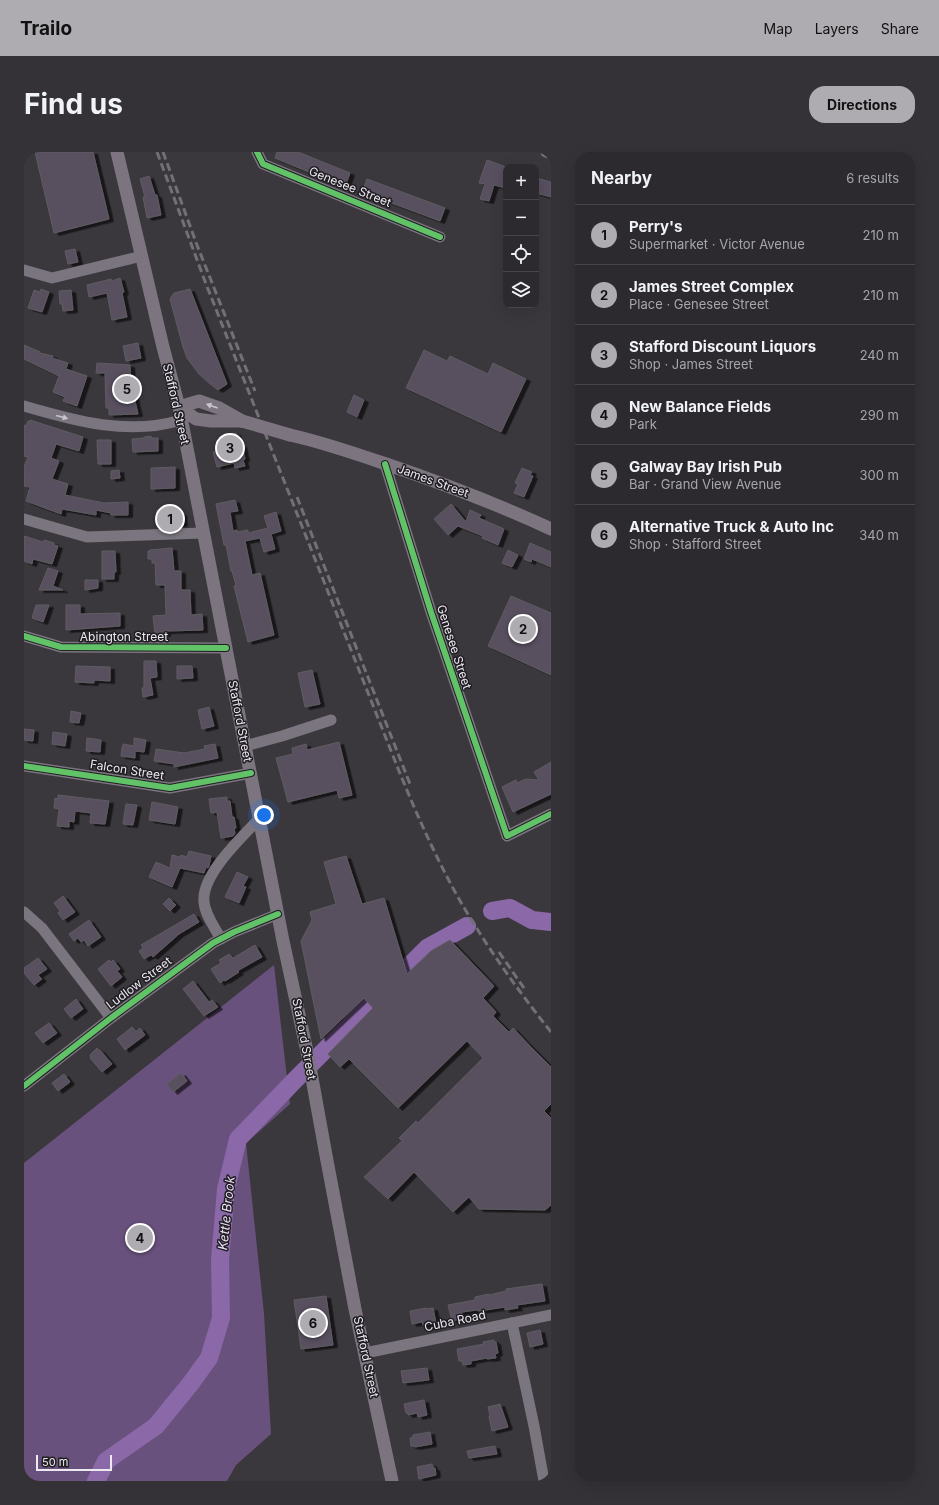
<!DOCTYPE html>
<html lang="en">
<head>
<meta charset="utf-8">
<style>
  :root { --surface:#2c2a2e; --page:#343236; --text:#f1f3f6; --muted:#a6a7aa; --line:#48464a; --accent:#aeabb1 }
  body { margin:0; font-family:Inter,sans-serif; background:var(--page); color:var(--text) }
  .controls { position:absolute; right:12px; top:12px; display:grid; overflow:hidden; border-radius:8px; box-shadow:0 4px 16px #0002 }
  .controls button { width:36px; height:36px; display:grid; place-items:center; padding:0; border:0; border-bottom:1px solid var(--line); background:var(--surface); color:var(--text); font:20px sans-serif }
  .scale { position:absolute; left:12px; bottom:10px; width:76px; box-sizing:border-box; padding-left:4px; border:2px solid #ece9f0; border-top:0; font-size:11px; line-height:14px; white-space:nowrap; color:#ece9f0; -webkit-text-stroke:3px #201e23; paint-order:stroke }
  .you { position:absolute; left:240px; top:663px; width:14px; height:14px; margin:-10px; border:3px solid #fff; border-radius:50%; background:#1a73e8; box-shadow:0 0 0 6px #1a73e833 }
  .badge { display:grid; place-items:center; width:26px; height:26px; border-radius:50%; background:var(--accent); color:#111; font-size:13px; font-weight:700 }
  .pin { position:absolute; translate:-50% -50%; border:2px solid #fff; box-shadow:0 1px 4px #0006 }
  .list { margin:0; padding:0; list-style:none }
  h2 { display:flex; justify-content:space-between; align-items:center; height:52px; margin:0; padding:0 16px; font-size:17px }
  h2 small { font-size:13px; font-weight:400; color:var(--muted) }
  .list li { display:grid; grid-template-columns:26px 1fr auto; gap:12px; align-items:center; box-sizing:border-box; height:60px; padding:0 16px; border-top:1px solid var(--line) }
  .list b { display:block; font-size:15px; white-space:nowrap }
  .list p { margin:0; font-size:13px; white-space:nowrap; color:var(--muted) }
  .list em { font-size:13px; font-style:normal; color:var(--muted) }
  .icon { flex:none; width:22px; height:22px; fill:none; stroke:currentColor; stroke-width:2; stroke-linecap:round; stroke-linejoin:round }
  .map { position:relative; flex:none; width:527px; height:1329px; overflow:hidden; border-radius:16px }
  header { display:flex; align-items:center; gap:24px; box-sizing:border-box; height:56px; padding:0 20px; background:var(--accent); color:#111 }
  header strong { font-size:19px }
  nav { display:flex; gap:22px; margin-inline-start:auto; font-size:14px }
  .intro { display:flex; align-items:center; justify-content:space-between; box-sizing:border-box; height:96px; padding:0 24px }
  h1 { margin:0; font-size:28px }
  .button { padding:10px 18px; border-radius:16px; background:var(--accent); color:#111; font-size:14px; font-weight:700 }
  main { display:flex; gap:24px; padding:0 24px }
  aside { flex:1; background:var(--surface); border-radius:16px; box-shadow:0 4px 16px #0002 }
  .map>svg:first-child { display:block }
  .park { fill:#69517d }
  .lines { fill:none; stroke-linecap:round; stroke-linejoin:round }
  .river { stroke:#8b68a7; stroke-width:18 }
  .building { fill:#58505f; stroke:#5e5c61; filter:url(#shadow) }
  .minor { stroke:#7a757e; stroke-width:11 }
  .major { stroke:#7c7580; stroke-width:13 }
  .rail { stroke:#726f75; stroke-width:3; stroke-dasharray:8 4; stroke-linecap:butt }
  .major-bridge { stroke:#7c7580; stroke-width:13 }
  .cycleway-casing { stroke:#201e23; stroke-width:8 }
  .cycleway { stroke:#61c268; stroke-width:6 }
  .oneway { fill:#cac6ce }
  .labels { text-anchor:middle; stroke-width:3; stroke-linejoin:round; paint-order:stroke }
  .street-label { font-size:12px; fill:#ece9f0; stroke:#201e23 }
  .water-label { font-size:13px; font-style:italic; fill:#e9dff3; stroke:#201e23 }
</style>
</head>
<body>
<header>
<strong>Trailo</strong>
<nav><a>Map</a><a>Layers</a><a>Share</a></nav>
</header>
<div class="intro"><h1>Find us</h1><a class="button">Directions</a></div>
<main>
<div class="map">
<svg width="527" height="1329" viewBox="0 0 527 1329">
  <defs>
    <filter id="shadow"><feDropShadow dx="4.5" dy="2.5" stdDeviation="0" flood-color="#0009"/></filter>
  </defs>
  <rect width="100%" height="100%" fill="#3b383d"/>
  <polygon class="park" points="250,813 266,952 222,991 240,1162 247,1282 212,1313 203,1329 0,1329 0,1011"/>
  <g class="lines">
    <g class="river">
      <polyline points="468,759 486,756 508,768 527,770"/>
      <polyline points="72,1329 82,1309 132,1274 167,1231 185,1206 197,1166 196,1108 202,1037 214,987 271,928 403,796 443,774"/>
    </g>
  </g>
  <g class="building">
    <polygon points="11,0 69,0 85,67 30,81"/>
    <polygon points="253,0 274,0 326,21 321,35 251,6"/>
    <polygon points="463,8 482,15 482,36 470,33 465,49 456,47 461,32 455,31"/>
    <polygon points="125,24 131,43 133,43 137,63 123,66 119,45 121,45 116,27"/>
    <polygon points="512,26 527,30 527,45 512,41"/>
    <polygon points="343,27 421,56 416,69 338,40"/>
    <polygon points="51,97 54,110 44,112 41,99"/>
    <polygon points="96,126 100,140 98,141 103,165 88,168 83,141 65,145 63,133 87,127 88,129"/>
    <polygon points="17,137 25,140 18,160 4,156 10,138 16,140"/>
    <polygon points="166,137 203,232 194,238 185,231 175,222 163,206 159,195 146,147 150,141"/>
    <polygon points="47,138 49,158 39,159 38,152 36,152 35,139"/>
    <polygon points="114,191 117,206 102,209 99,194"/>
    <polygon points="0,193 16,200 16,201 29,204 28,206 44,211 42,217 63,224 53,254 39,249 41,245 29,240 35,224 0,207"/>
    <polygon points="400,198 423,209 426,204 464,222 469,211 502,227 477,280 382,236"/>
    <polygon points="73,211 106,213 107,232 114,262 85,263 85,256 82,256 81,221 72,221"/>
    <polygon points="330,243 340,248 333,265 323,260"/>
    <polygon points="6,268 59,285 55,299 32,292 27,306 35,309 28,327 44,332 41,343 80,351 104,350 104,363 87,363 87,361 72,358 72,363 38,357 37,362 2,349 6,335 0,334 0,315 4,305 0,304 0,273 2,274 4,269 6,270"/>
    <polygon points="212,281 215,294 218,293 221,307 219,308 221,314 211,316 210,311 193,315 189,300 195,299 192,289 196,289 195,285"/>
    <polygon points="127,284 127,286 134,286 134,299 109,300 108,287 120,286 120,285"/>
    <polygon points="73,288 87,288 87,312 74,312"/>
    <polygon points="151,315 151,336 127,337 127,316"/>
    <polygon points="498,316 508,320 506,323 509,324 500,345 490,341 494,332 491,331"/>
    <polygon points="95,318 96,326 87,327 87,319"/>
    <polygon points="211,348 214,359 206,360 209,379 213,378 213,380 224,378 224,381 244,376 240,364 252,360 257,379 247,382 251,397 240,400 236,386 221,389 228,423 236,421 250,483 224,490 210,434 212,433 208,419 207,419 202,393 200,393 192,352"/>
    <polygon points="427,352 442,370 446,358 457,363 455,366 480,377 474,393 458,386 459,384 434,374 424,383 410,367"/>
    <polygon points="143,357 143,362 158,361 159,372 133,373 133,358"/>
    <polygon points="0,384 19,390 20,388 30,391 30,393 34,394 28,412 9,407 8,412 0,409"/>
    <polygon points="506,391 527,400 527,415 508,407 507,410 500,407"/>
    <polygon points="148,396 150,419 157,419 157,438 166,438 167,463 178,462 179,478 142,479 142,482 131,483 129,464 142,463 141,433 132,433 131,411 128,411 128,407 124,407 124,399 126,399 126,398"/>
    <polygon points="484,398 494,403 488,415 478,411"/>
    <polygon points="78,399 91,399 92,420 90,420 90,427 78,427"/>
    <polygon points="24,416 34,419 29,434 39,438 15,438"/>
    <polygon points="61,428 74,428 74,436 61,438"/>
    <polygon points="487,444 527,461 527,523 464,494"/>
    <polygon points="12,453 25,453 19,470 8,466"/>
    <polygon points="42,453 56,453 56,462 96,461 96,474 42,478"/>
    <polygon points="120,509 132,509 133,525 126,526 129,543 119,545 118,536 120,536"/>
    <polygon points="52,514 86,515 86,529 70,528 70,531 51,530"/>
    <polygon points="153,514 168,514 169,526 153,527"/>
    <polygon points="288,518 296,552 281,555 274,521"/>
    <polygon points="185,555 190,574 178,577 174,558"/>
    <polygon points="47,559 57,561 55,571 46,570"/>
    <polygon points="0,577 10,578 9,589 0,588"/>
    <polygon points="29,580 43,582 41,594 28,592"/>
    <polygon points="63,586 77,588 76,600 62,599"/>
    <polygon points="110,586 122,588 120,600 111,599 111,606 97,604 98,595 99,595 99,592 110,594"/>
    <polygon points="315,590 328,643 315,646 313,638 264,650 252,606 269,602 268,596 282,592 283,598"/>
    <polygon points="191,592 194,606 150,615 150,612 130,609 132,597 160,601 181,597 180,594"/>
    <polygon points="527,610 527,642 489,660 478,635 492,628 493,631 502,627 515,628 510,620"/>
    <polygon points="34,643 85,649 81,672 66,671 67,661 51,659 50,670 45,669 45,675 33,674 35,657 30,656 31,646 34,647"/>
    <polygon points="203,645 203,649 206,649 208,665 210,665 212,676 210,676 211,682 209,684 197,686 193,660 187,661 185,647"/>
    <polygon points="128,650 154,655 151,672 125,668"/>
    <polygon points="102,652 113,653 109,673 99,672"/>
    <polygon points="165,699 187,704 185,714 184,716 182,715 180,721 156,716 148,735 125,725 132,710 146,716 148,703 156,705 157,703 163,705"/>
    <polygon points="322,704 338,752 360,746 383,822 407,799 426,788 470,834 459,846 472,860 469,864 485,880 489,876 505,893 527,915 527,952 520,959 527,966 527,1053 521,1058 455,1057 445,1045 429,1060 390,1020 364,1047 340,1025 378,989 375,986 392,969 394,971 459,906 443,889 374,956 325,907 316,915 304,902 349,856 340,846 297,887 277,789 288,768 286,760 312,752 300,710"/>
    <polygon points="213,720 224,725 219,734 222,735 215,751 201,745"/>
    <polygon points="39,744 51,760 39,768 34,761 36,759 30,751"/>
    <polygon points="145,746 152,753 146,759 139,752"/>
    <polygon points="170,762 175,770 155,782 129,805 127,803 120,807 115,799 119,796 117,793"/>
    <polygon points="65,768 77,785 64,794 60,788 57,790 54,786 50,789 45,782"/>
    <polygon points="231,793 238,805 213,819 215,820 201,829 200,828 196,831 187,817 197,811 195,808 205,802 209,806"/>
    <polygon points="14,806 23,817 14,823 18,827 10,833 0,821 0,816"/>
    <polygon points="85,808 87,810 89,808 96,817 93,819 98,825 87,834 74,817"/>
    <polygon points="169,829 185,850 188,848 194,855 180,864 159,837"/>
    <polygon points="52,847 59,857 47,866 40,857"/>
    <polygon points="25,871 33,881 19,891 11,881"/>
    <polygon points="108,875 112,879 116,876 121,883 101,898 93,887"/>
    <polygon points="73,896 75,899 76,898 88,912 78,920 66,906 67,905 66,903"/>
    <polygon points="157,921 163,929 149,940 143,932"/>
    <polygon points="40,922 46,930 34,939 28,931"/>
    <polygon points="518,1132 521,1149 493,1153 494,1156 481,1158 481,1155 455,1159 453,1158 438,1160 438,1164 436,1164 436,1167 428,1169 424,1153 451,1148 451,1145 465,1142 465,1143 482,1139 482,1137"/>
    <polygon points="302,1144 309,1193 277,1197 270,1148"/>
    <polygon points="402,1156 402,1157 409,1156 412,1171 399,1173 398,1170 388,1172 386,1159"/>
    <polygon points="516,1178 519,1192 506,1195 503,1181"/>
    <polygon points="470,1188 470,1190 472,1190 474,1201 471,1202 472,1206 463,1207 463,1206 447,1209 447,1212 439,1213 438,1209 435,1209 433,1197 460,1192 459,1190"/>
    <polygon points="403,1216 405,1228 379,1231 377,1219"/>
    <polygon points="400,1248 403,1263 394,1265 393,1261 384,1263 384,1261 382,1261 380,1252"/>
    <polygon points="476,1252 484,1275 468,1279 465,1264 466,1263 464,1255"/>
    <polygon points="406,1280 408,1292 391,1295 391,1294 387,1294 386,1286 389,1285 389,1283"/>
    <polygon points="471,1294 473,1302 445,1306 443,1299"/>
    <polygon points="408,1312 409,1316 411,1316 412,1323 395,1327 393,1315"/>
  </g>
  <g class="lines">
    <g class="minor">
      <polyline points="233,0 239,12 416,85"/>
      <polyline points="522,0 527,2"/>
      <polyline points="0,118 28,126 118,104"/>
      <path d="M0,254C51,269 105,284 157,268"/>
      <polyline points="361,312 407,460 483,684 527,662"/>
      <polyline points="0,367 63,385 179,381"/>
      <polyline points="0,484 37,495 202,496"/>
      <polyline points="221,594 258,584 307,568"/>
      <polyline points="0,614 146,636 227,621"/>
      <polyline points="0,760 18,776 87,866"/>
      <path d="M197,787C191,776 181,763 180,750C177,723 218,685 235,667"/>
      <polyline points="0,934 87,866 189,791 210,780 254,762"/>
      <polyline points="488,1171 510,1274 520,1329"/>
      <polyline points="341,1201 527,1163"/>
    </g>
    <g class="major">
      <polyline points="93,0 139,195 155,255 259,789 284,904 301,998 331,1157 368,1329"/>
      <polyline points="155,255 175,249 195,256 218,269"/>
      <polyline points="155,255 172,267 187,269 217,269"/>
      <path d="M266,283C298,290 330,301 362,312C418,331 473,352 527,377"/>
    </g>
    <g class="rail">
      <path d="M133,0L182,132L375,619C393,663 412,706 435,747C462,794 493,837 527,880"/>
      <polyline points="139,0 173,93 231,239"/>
      <polyline points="273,345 386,632"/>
      <polyline points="475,800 502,839"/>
    </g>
    <polyline class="major-bridge" points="218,269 266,283"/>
    <defs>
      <g id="cycleway">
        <polyline points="233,0 239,12 416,85"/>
        <polyline points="361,312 407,460 483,684 527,662"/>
        <polyline points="0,484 37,495 202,496"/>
        <polyline points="0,614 146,636 227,621"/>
        <polyline points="0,934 87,866 189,791 210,780 254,762"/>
      </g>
    </defs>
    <use href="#cycleway" class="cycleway-casing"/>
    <use href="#cycleway" class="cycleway"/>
  </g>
  <defs><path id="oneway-solid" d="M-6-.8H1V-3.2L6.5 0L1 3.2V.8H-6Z"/></defs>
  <g class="oneway">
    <use href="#oneway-solid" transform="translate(188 254) rotate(-160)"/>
    <use href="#oneway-solid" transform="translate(38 265) rotate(15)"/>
  </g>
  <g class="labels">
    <g class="street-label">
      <text transform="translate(326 35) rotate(22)" y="4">Genesee Street</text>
      <text transform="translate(152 252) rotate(77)" y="4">Stafford Street</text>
      <text transform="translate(409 329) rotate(20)" y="4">James Street</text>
      <text x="100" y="489">Abington Street</text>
      <text transform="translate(430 495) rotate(72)" y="4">Genesee Street</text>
      <text transform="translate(216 569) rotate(79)" y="4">Stafford Street</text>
      <text transform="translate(103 618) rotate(9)" y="4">Falcon Street</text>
      <text transform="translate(115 831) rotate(-37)" y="4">Ludlow Street</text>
      <text transform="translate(280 887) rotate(79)" y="4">Stafford Street</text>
      <text transform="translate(431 1169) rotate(-12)" y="4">Cuba Road</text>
      <text transform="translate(342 1205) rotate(78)" y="4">Stafford Street</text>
    </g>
    <g class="water-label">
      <text transform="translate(202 1061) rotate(-84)" y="5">Kettle Brook</text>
    </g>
  </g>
</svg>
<div class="controls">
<button>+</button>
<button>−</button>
<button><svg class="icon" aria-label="locate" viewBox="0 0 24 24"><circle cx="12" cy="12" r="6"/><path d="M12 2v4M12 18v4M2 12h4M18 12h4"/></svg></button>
<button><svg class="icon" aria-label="layers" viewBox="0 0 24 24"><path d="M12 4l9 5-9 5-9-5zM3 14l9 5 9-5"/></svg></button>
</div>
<div class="scale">50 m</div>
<div class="you"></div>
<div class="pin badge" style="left:146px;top:367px">1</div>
<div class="pin badge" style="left:499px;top:477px">2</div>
<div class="pin badge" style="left:206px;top:296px">3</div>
<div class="pin badge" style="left:116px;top:1086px">4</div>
<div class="pin badge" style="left:103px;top:237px">5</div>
<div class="pin badge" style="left:289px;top:1171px">6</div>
</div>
<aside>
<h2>Nearby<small>6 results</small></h2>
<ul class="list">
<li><span class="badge">1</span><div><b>Perry's</b><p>Supermarket · Victor Avenue</p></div><em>210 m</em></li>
<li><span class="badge">2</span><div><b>James Street Complex</b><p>Place · Genesee Street</p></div><em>210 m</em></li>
<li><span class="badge">3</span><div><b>Stafford Discount Liquors</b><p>Shop · James Street</p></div><em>240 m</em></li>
<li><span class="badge">4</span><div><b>New Balance Fields</b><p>Park</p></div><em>290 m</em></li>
<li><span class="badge">5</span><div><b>Galway Bay Irish Pub</b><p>Bar · Grand View Avenue</p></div><em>300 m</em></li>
<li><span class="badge">6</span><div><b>Alternative Truck &amp; Auto Inc</b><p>Shop · Stafford Street</p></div><em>340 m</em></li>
</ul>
</aside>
</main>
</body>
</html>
